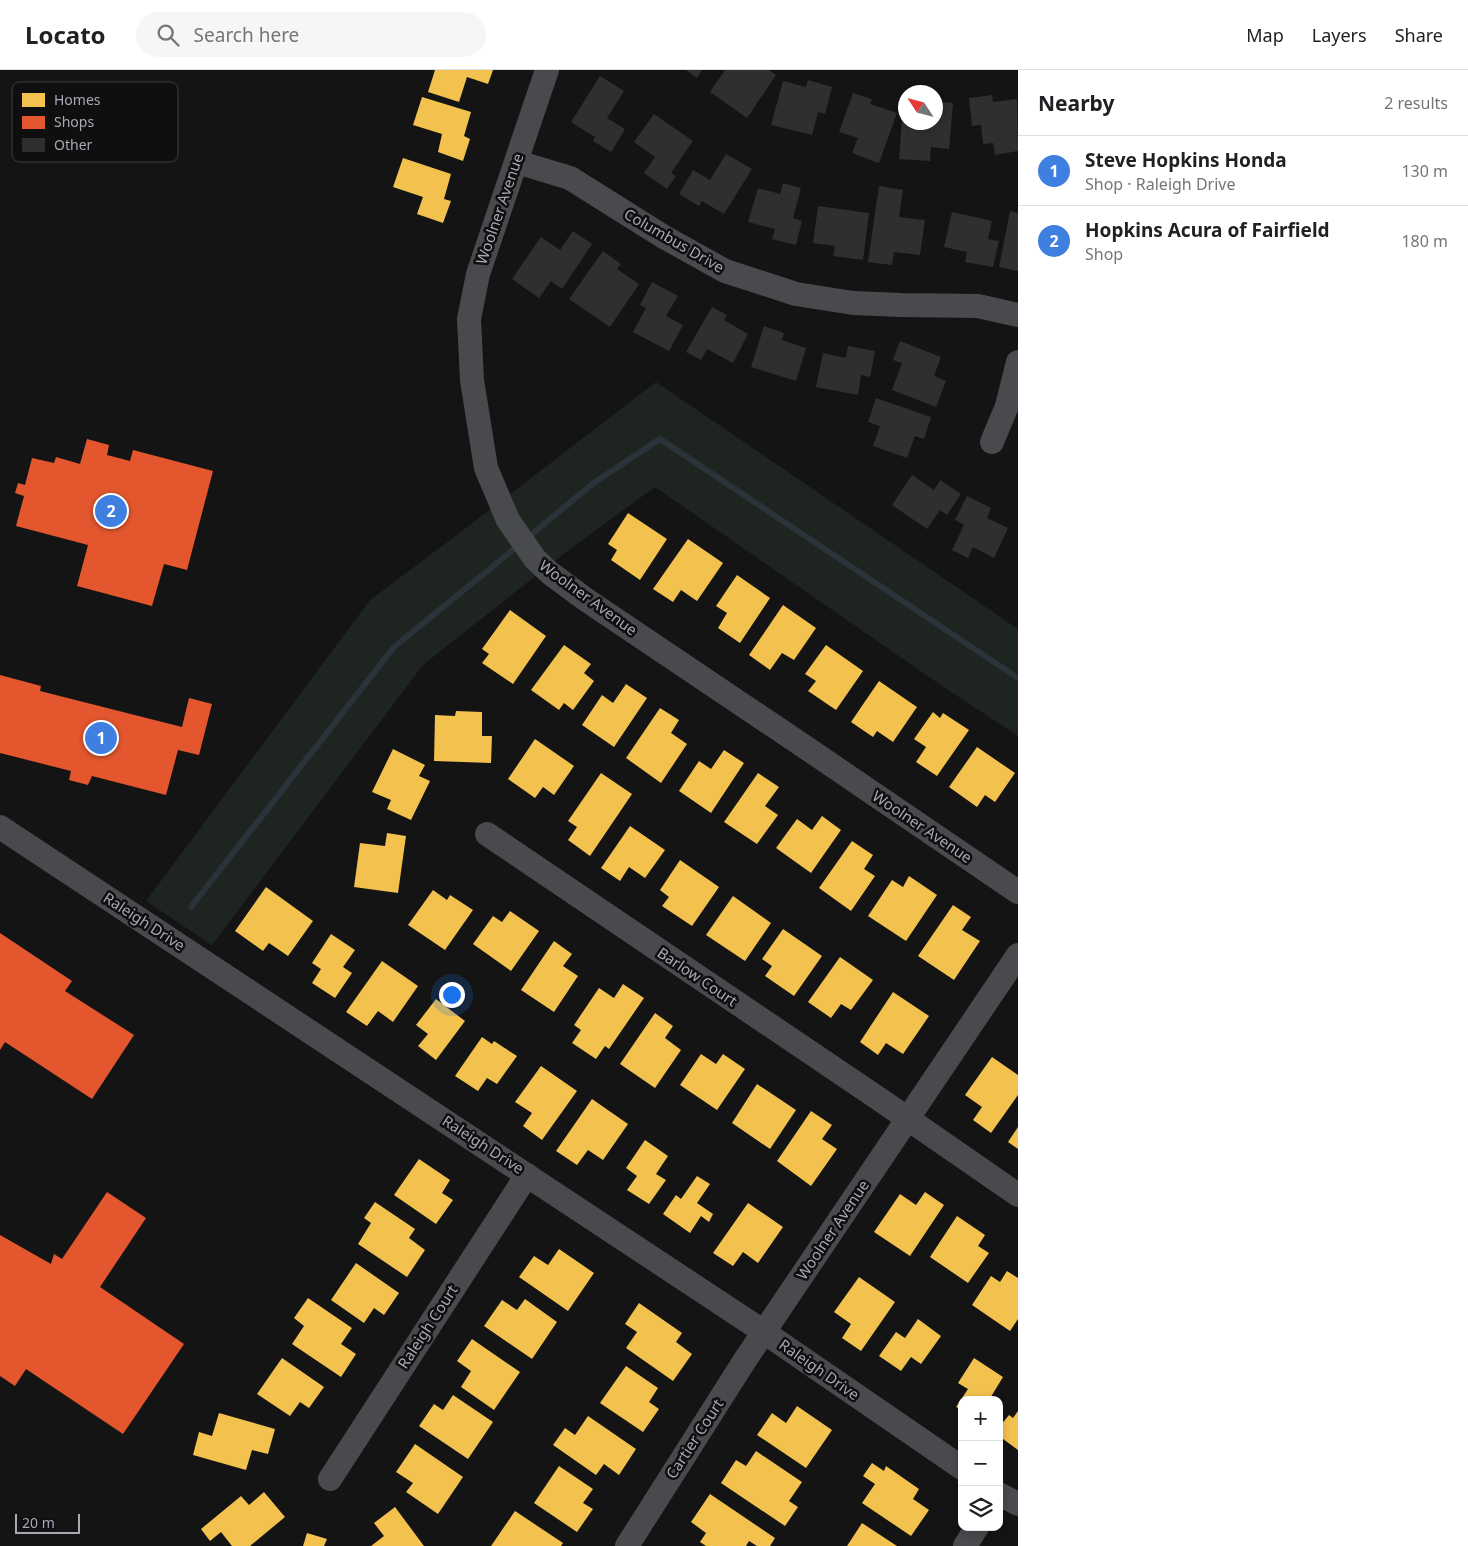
<!DOCTYPE html>
<html lang="en">
<head>
<meta charset="utf-8">
<style>
  :root { --surface:#fff; --page:#f6f6f6; --text:#202124; --muted:#757577; --line:#e0e0e0; --accent:#ea580c }
  body { margin:0; font-family:"Noto Sans",sans-serif; background:var(--page); color:var(--text) }
  .controls { position:absolute; right:15px; bottom:15px; display:grid; overflow:hidden; border-radius:10px; box-shadow:0 2px 8px #0003 }
  .controls button { width:45px; height:45px; display:grid; place-items:center; padding:0; border:0; border-bottom:1px solid var(--line); background:var(--surface); color:var(--text); font:25px sans-serif }
  .compass { position:absolute; left:898px; top:15px; width:45px; height:45px; border-radius:50%; background:var(--surface); box-shadow:0 2px 8px #0003; rotate:306deg }
  .scale { position:absolute; left:15px; bottom:12px; width:65px; box-sizing:border-box; padding-left:5px; border:2px solid #a6aab4; border-top:0; font-size:14px; line-height:18px; white-space:nowrap; color:#a6aab4; -webkit-text-stroke:4px #0f0f10; paint-order:stroke }
  .you { position:absolute; left:451px; top:924px; width:18px; height:18px; margin:-12px; border:4px solid #fff; border-radius:50%; background:#1a73e8; box-shadow:0 0 0 8px #1a73e833 }
  .badge { display:grid; place-items:center; width:32px; height:32px; border-radius:50%; background:var(--accent); color:#fff; font-size:16px; font-weight:700 }
  .pin { position:absolute; translate:-50% -50%; border:2px solid #fff; box-shadow:0 1px 5px #0006 }
  .list { margin:0; padding:0; list-style:none }
  h2 { display:flex; justify-content:space-between; align-items:center; height:65px; margin:0; padding:0 20px; font-size:21px }
  h2 small { font-size:16px; font-weight:400; color:var(--muted) }
  .list li { display:grid; grid-template-columns:32px 1fr auto; gap:15px; align-items:center; box-sizing:border-box; height:70px; padding:0 20px; border-top:1px solid var(--line) }
  .list b { display:block; font-size:19px; white-space:nowrap }
  .list p { margin:0; font-size:16px; white-space:nowrap; color:var(--muted) }
  .list em { font-size:16px; font-style:normal; color:var(--muted) }
  .icon { flex:none; width:28px; height:28px; fill:none; stroke:currentColor; stroke-width:2; stroke-linecap:round; stroke-linejoin:round }
  .map { position:relative; flex:none; width:1018px; height:1476px; overflow:hidden }
  header { display:flex; align-items:center; gap:30px; box-sizing:border-box; height:70px; padding:0 25px; background:var(--surface); border-bottom:1px solid var(--line) }
  header strong { font-size:24px }
  nav { display:flex; gap:28px; margin-inline-start:auto; font-size:18px }
  .search { width:350px; height:45px; background:var(--page); display:flex; align-items:center; gap:12px; box-sizing:border-box; padding:0 18px; border-radius:28px; color:var(--muted); font-size:19px }
  main { display:flex }
  aside { flex:1; background:var(--surface) }
  .map>svg:first-child { display:block }
  .green { fill:#1e241f }
  .homes { fill:#f2c14e }
  .shops { fill:#e4572e }
  .lines { fill:none; stroke-linecap:round; stroke-linejoin:round }
  .stream { stroke:#2c3239; stroke-width:6 }
  .building { fill:#2f2f30 }
  .minor { stroke:#494a4d; stroke-width:24 }
  .labels { text-anchor:middle; stroke-width:5; stroke-linejoin:round; paint-order:stroke }
  .street-label { font-size:15px; fill:#a6aab4; stroke:#0f0f10 }
  .key { fill:#0f0f10; stroke:#3c3e41; stroke-width:1 }
  .key-label { font-size:14px; fill:#a6aab4 }
</style>
</head>
<body>
<header>
<strong>Locato</strong>
<div class="search"><svg class="icon" aria-label="search" viewBox="0 0 24 24"><circle cx="10" cy="10" r="6"/><path d="M15 15l6 6"/></svg>Search here</div>
<nav><a>Map</a><a>Layers</a><a>Share</a></nav>
</header>
<main>
<div class="map">
<svg width="1018" height="1476" viewBox="0 0 1018 1476">
  <rect width="100%" height="100%" fill="#141415"/>
  <polygon class="green" points="656,312 1018,559 1018,666 942,616 655,417 566,482 423,595 212,875 146,831 370,530 470,455"/>
  <g class="homes">
    <polygon points="435,0 493,0 488,14 467,7 459,32 428,22"/>
    <polygon points="422,27 471,42 464,66 470,69 463,91 438,82 442,64 413,55"/>
    <polygon points="403,88 451,104 444,129 451,131 443,153 417,144 423,127 393,117"/>
    <polygon points="628,443 667,469 640,510 611,490 617,480 608,474"/>
    <polygon points="688,469 723,493 697,531 681,520 673,532 653,519"/>
    <polygon points="737,505 770,528 740,573 718,558 727,543 716,536"/>
    <polygon points="783,535 816,558 794,590 782,583 770,600 749,585"/>
    <polygon points="510,540 546,566 513,614 482,593 489,584 482,579"/>
    <polygon points="564,575 591,594 584,603 594,611 573,640 564,633 559,640 531,620"/>
    <polygon points="826,575 863,601 836,640 808,621 816,611 805,604"/>
    <polygon points="879,611 917,637 893,672 877,661 873,667 851,652"/>
    <polygon points="626,614 647,628 614,677 582,655 602,625 613,633"/>
    <polygon points="660,638 679,650 671,663 687,674 661,713 626,688"/>
    <polygon points="456,641 482,642 482,666 492,666 491,693 434,691 435,645 455,646"/>
    <polygon points="933,642 940,648 943,643 969,660 937,706 916,692 926,677 914,669"/>
    <polygon points="535,669 574,696 554,725 543,717 535,728 508,709"/>
    <polygon points="977,677 1015,703 995,732 985,725 977,737 949,717"/>
    <polygon points="393,679 425,695 419,706 430,711 411,750 387,739 391,730 372,722"/>
    <polygon points="724,680 744,693 711,743 679,721 699,691 711,699"/>
    <polygon points="601,703 632,724 590,786 568,770 577,757 568,751"/>
    <polygon points="758,703 779,717 765,736 778,745 757,774 724,752"/>
    <polygon points="822,746 841,760 811,803 776,778 797,749 812,760"/>
    <polygon points="630,756 665,780 645,808 629,797 620,811 601,798"/>
    <polygon points="387,763 406,766 398,823 354,817 360,773 385,776"/>
    <polygon points="852,771 873,785 864,799 875,806 851,841 819,818"/>
    <polygon points="680,790 719,817 692,856 662,836 669,827 660,820"/>
    <polygon points="909,806 937,825 906,871 868,846 892,810 903,817"/>
    <polygon points="266,817 313,851 288,886 269,873 263,881 235,861"/>
    <polygon points="433,820 447,830 450,825 473,840 445,880 408,855"/>
    <polygon points="733,826 771,853 745,891 706,865"/>
    <polygon points="953,835 971,847 962,860 980,871 954,910 918,886"/>
    <polygon points="510,841 539,861 511,901 473,874 493,846 502,852"/>
    <polygon points="783,859 822,886 794,926 765,906 772,896 762,889"/>
    <polygon points="331,864 355,880 343,897 352,903 335,928 312,913 321,899 312,893"/>
    <polygon points="554,871 572,884 563,896 578,906 554,942 521,920"/>
    <polygon points="840,887 873,910 851,940 841,934 831,948 808,932"/>
    <polygon points="382,891 418,916 393,952 378,941 367,956 346,942"/>
    <polygon points="623,914 644,928 609,979 605,976 596,989 572,973 581,960 574,955 599,918 614,928"/>
    <polygon points="893,922 929,946 903,984 886,973 878,985 860,972"/>
    <polygon points="436,929 465,951 436,990 418,976 428,964 416,955"/>
    <polygon points="655,943 673,956 665,968 681,980 655,1018 620,994"/>
    <polygon points="482,967 492,974 494,971 517,986 497,1014 487,1008 478,1021 455,1006"/>
    <polygon points="701,984 716,994 723,984 745,999 717,1040 680,1015"/>
    <polygon points="992,987 1018,1005 1018,1025 991,1063 973,1050 982,1037 965,1025"/>
    <polygon points="541,996 577,1021 542,1070 523,1056 532,1043 515,1032"/>
    <polygon points="757,1014 796,1040 770,1079 732,1053"/>
    <polygon points="592,1029 628,1054 603,1090 588,1080 577,1095 556,1081"/>
    <polygon points="811,1041 832,1055 822,1069 837,1079 811,1116 777,1091"/>
    <polygon points="1018,1057 1018,1079 1008,1072"/>
    <polygon points="645,1070 668,1086 656,1104 666,1110 649,1134 627,1120 637,1106 626,1098"/>
    <polygon points="419,1089 450,1110 442,1123 453,1130 436,1154 394,1125"/>
    <polygon points="697,1106 710,1114 697,1133 713,1144 709,1152 701,1146 690,1163 663,1144 676,1125 681,1129"/>
    <polygon points="925,1122 944,1135 910,1186 874,1162 900,1124 916,1135"/>
    <polygon points="375,1132 415,1159 409,1168 425,1180 407,1207 358,1174 371,1153 364,1148"/>
    <polygon points="748,1133 783,1157 758,1193 743,1182 733,1196 713,1183"/>
    <polygon points="957,1146 985,1165 978,1176 989,1183 968,1213 930,1187"/>
    <polygon points="559,1179 594,1203 568,1241 519,1207 534,1186 548,1195"/>
    <polygon points="356,1193 399,1223 384,1245 374,1238 364,1253 331,1230"/>
    <polygon points="1007,1201 1018,1208 1018,1249 1010,1261 972,1235 991,1206 1000,1212"/>
    <polygon points="859,1207 895,1232 861,1281 842,1268 851,1254 834,1242"/>
    <polygon points="308,1228 352,1258 341,1274 356,1284 341,1307 292,1274 304,1256 294,1248"/>
    <polygon points="525,1229 557,1252 532,1289 484,1256 502,1230 517,1240"/>
    <polygon points="639,1233 682,1263 676,1272 692,1284 673,1311 626,1278 637,1262 625,1254"/>
    <polygon points="918,1249 941,1266 921,1294 911,1287 901,1301 879,1286 896,1262 905,1268"/>
    <polygon points="472,1269 520,1302 494,1340 461,1317 471,1301 457,1291"/>
    <polygon points="282,1288 324,1317 309,1338 300,1332 290,1346 257,1324"/>
    <polygon points="974,1288 1003,1307 989,1330 962,1330 962,1340 956,1337 968,1319 958,1313"/>
    <polygon points="626,1296 658,1318 649,1332 659,1339 643,1362 600,1333"/>
    <polygon points="453,1325 493,1352 468,1389 419,1356 434,1334 443,1340"/>
    <polygon points="797,1336 832,1360 806,1398 757,1365 772,1343 786,1353"/>
    <polygon points="1018,1341 1018,1380 999,1366 999,1357 1009,1345 1013,1348"/>
    <polygon points="219,1343 275,1359 268,1384 252,1380 246,1400 193,1385 199,1362 212,1366"/>
    <polygon points="588,1346 636,1379 619,1405 604,1394 596,1405 553,1375 565,1358 575,1365"/>
    <polygon points="415,1374 463,1407 438,1444 406,1422 413,1413 396,1402"/>
    <polygon points="756,1381 802,1412 789,1431 798,1437 785,1456 721,1413 736,1390 746,1396"/>
    <polygon points="872,1393 884,1401 886,1396 919,1419 913,1429 929,1440 911,1466 862,1433 875,1414 863,1406"/>
    <polygon points="559,1396 593,1419 583,1433 593,1439 577,1462 534,1433"/>
    <polygon points="264,1422 285,1447 250,1476 232,1476 221,1462 210,1471 201,1459 241,1426 249,1435"/>
    <polygon points="710,1424 775,1468 770,1476 757,1476 749,1471 746,1476 706,1476 700,1472 706,1463 691,1452"/>
    <polygon points="395,1437 424,1476 371,1476 384,1466 374,1453"/>
    <polygon points="515,1441 563,1473 561,1476 491,1476"/>
    <polygon points="862,1453 897,1476 847,1476"/>
    <polygon points="307,1463 327,1469 324,1476 303,1476"/>
  </g>
  <g class="shops">
    <polygon points="87,369 109,375 107,385 130,391 133,380 213,401 187,500 164,494 152,536 77,516 88,475 16,456 24,426 15,423 18,413 25,415 32,388 54,393 56,387 80,394"/>
    <polygon points="0,605 41,616 40,621 182,657 189,628 212,634 199,685 178,680 166,725 92,706 88,715 69,710 71,701 0,683"/>
    <polygon points="0,863 72,911 65,921 134,965 92,1029 5,972 0,980"/>
    <polygon points="107,1122 146,1148 100,1217 184,1274 123,1364 26,1299 15,1316 0,1306 0,1165 51,1194 54,1184 62,1189"/>
  </g>
  <g class="lines">
    <g class="stream">
      <polyline points="527,468 595,412 660,369 1018,608"/>
      <polyline points="191,837 394,577 519,475"/>
    </g>
  </g>
  <g class="building">
    <polygon points="686,0 702,0 697,8"/>
    <polygon points="725,0 769,0 776,5 747,48 710,22"/>
    <polygon points="600,6 624,21 607,48 625,59 611,82 593,71 595,67 571,52"/>
    <polygon points="808,10 832,17 825,44 818,42 812,65 771,55 783,11 806,17"/>
    <polygon points="853,23 872,29 870,34 897,43 879,93 852,83 858,68 839,62"/>
    <polygon points="992,25 993,32 1017,29 1018,81 995,85 993,73 983,74 981,55 972,56 969,28"/>
    <polygon points="936,32 953,33 949,79 931,77 930,91 899,89 903,36 906,37 906,52 936,52"/>
    <polygon points="654,44 693,71 671,103 676,106 667,119 644,103 655,87 634,72"/>
    <polygon points="726,84 752,99 724,144 702,131 699,136 679,124 693,100 710,110"/>
    <polygon points="783,113 801,118 793,148 802,151 796,175 772,169 775,159 748,152 758,118 780,124"/>
    <polygon points="879,116 903,120 899,147 925,150 920,185 894,182 892,195 868,192"/>
    <polygon points="818,136 869,143 863,190 833,186 835,176 813,173"/>
    <polygon points="1010,141 1018,143 1018,201 999,197"/>
    <polygon points="952,142 992,151 988,169 999,171 993,197 965,192 967,182 944,177"/>
    <polygon points="573,161 592,174 562,219 551,211 539,228 512,209 541,167 560,180"/>
    <polygon points="603,181 621,194 617,199 639,214 610,257 569,229"/>
    <polygon points="652,212 678,226 666,246 683,255 669,281 633,262 646,238 640,235"/>
    <polygon points="712,237 727,245 724,250 748,264 733,293 707,279 701,290 686,282"/>
    <polygon points="764,256 784,263 782,270 806,278 796,311 751,297"/>
    <polygon points="900,271 941,287 934,306 946,311 936,337 892,320 902,293 893,290"/>
    <polygon points="848,276 875,281 870,307 861,305 858,325 816,317 823,283 846,288"/>
    <polygon points="876,328 931,347 924,369 915,366 907,388 873,376 880,356 868,352"/>
    <polygon points="912,405 934,420 940,410 961,424 947,445 940,440 927,459 892,435"/>
    <polygon points="967,426 991,438 987,448 1008,458 994,488 973,477 968,488 952,480 964,455 955,450"/>
  </g>
  <g class="lines">
    <g class="minor">
      <polyline points="547,0 478,204 469,249 472,310 486,398 508,450 535,489 550,503 585,529 805,677 1018,822"/>
      <polyline points="517,92 570,108 664,167 725,201 796,224 853,233 901,235 978,236 1018,245"/>
      <polyline points="992,372 1007,336 1018,292"/>
      <polyline points="0,757 764,1262 962,1398"/>
      <polyline points="487,764 885,1033 1018,1125"/>
      <polyline points="330,1409 527,1105"/>
      <polyline points="999,1424 1018,1434"/>
      <polyline points="627,1476 745,1290 1018,885"/>
      <polyline points="965,1476 977,1457"/>
    </g>
  </g>
  <g class="labels">
    <g class="street-label">
      <text transform="translate(500 139) rotate(-71)" y="5">Woolner Avenue</text>
      <text transform="translate(674 171) rotate(30)" y="5">Columbus Drive</text>
      <text transform="translate(588 528) rotate(36)" y="5">Woolner Avenue</text>
      <text transform="translate(922 757) rotate(34)" y="5">Woolner Avenue</text>
      <text transform="translate(144 852) rotate(33)" y="5">Raleigh Drive</text>
      <text transform="translate(697 907) rotate(34)" y="5">Barlow Court</text>
      <text transform="translate(483 1075) rotate(33)" y="5">Raleigh Drive</text>
      <text transform="translate(833 1160) rotate(-56)" y="5">Woolner Avenue</text>
      <text transform="translate(428 1257) rotate(-57)" y="5">Raleigh Court</text>
      <text transform="translate(819 1300) rotate(35)" y="5">Raleigh Drive</text>
      <text transform="translate(695 1369) rotate(-57)" y="5">Cartier Court</text>
    </g>
  </g>
  <rect x="12" y="12" width="166" height="80" rx="8" class="key"/>
  <rect x="22" y="23" width="23" height="14" fill="#f2c14e"/>
  <rect x="22" y="46" width="23" height="13" fill="#e4572e"/>
  <rect x="22" y="68" width="23" height="14" fill="#2f2f30"/>
  <g class="key-label">
    <text x="54" y="35">Homes</text>
    <text x="54" y="57">Shops</text>
    <text x="54" y="80">Other</text>
  </g>
</svg>
<div class="controls">
<button>+</button>
<button>−</button>
<button><svg class="icon" aria-label="layers" viewBox="0 0 24 24"><path d="M12 4l9 5-9 5-9-5zM3 14l9 5 9-5"/></svg></button>
</div>
<svg class="compass" viewBox="-18 -18 36 36"><path d="M0-13l5 13h-10z" fill="#e53935"/><path d="M0 13l5-13h-10z" fill="#757577"/></svg>
<div class="scale">20 m</div>
<div class="you"></div>
<div class="pin badge" style="left:101px;top:668px;background:#3f7fe0">1</div>
<div class="pin badge" style="left:111px;top:441px;background:#3f7fe0">2</div>
</div>
<aside>
<h2>Nearby<small>2 results</small></h2>
<ul class="list">
<li><span class="badge" style="background:#3f7fe0">1</span><div><b>Steve Hopkins Honda</b><p>Shop · Raleigh Drive</p></div><em>130 m</em></li>
<li><span class="badge" style="background:#3f7fe0">2</span><div><b>Hopkins Acura of Fairfield</b><p>Shop</p></div><em>180 m</em></li>
</ul>
</aside>
</main>
</body>
</html>
